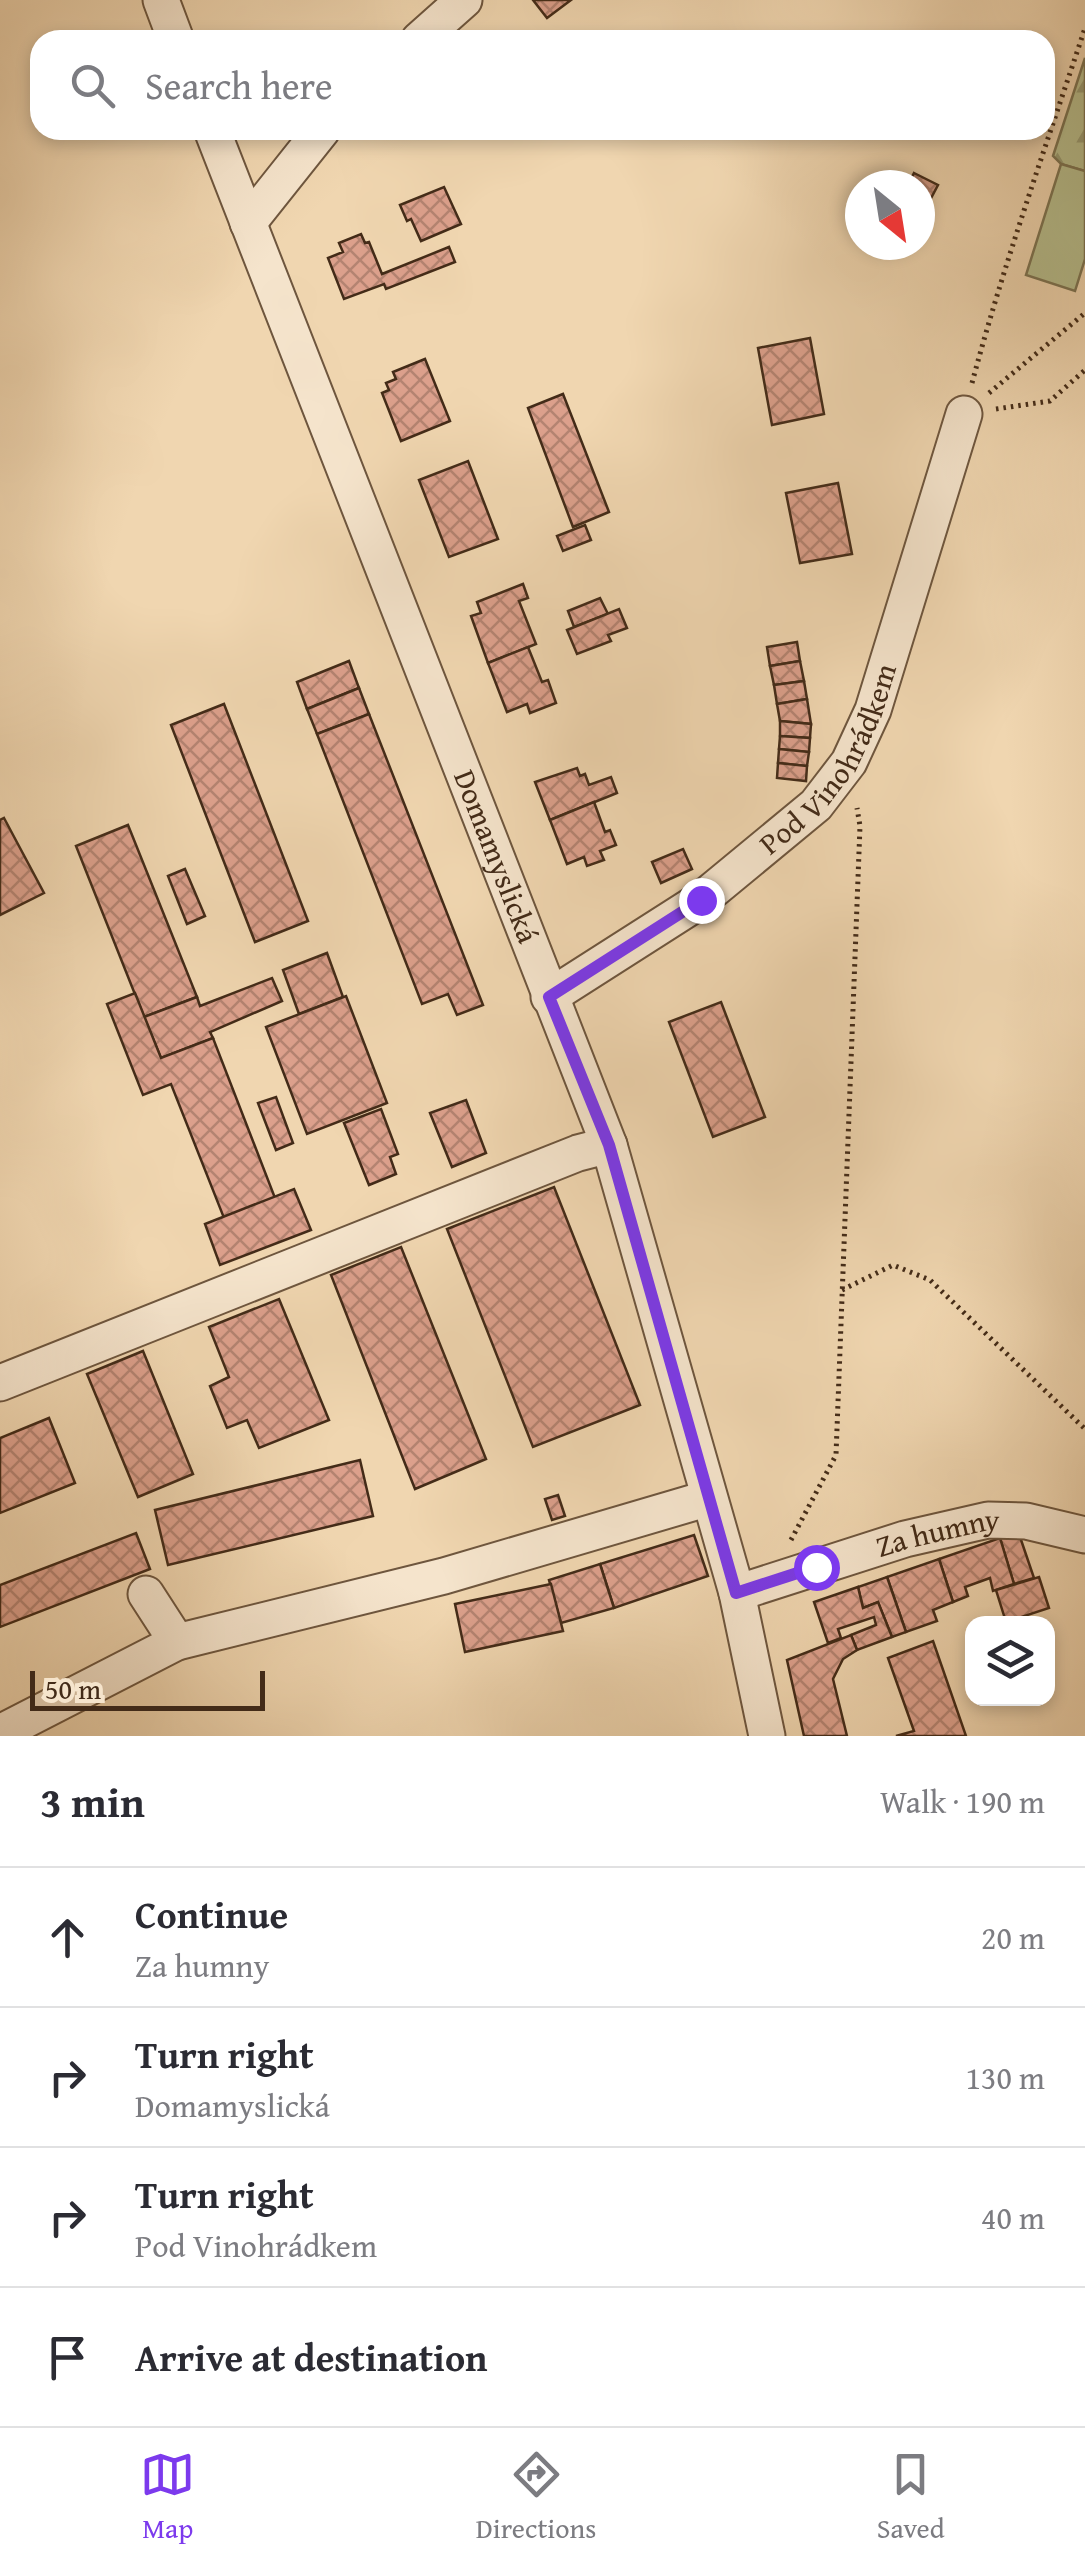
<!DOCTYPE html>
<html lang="en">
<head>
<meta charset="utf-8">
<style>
  :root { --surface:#fff; --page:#f7f7f7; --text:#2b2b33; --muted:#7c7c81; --line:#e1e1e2; --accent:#7c3aed }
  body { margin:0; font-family:"Gentium Book Plus",serif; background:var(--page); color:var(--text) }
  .controls { position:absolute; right:30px; bottom:30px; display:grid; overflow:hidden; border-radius:20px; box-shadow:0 5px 15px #0003 }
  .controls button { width:90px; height:90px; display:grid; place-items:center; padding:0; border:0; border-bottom:2px solid var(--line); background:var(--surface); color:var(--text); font:50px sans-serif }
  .compass { position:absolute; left:845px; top:170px; width:90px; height:90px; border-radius:50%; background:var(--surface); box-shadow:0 5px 15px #0003; rotate:150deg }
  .scale { position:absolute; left:30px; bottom:25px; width:235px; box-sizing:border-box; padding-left:10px; border:5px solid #432b18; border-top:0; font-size:28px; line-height:35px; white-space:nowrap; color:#432b18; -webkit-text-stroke:8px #f5e4cc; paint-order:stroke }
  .stop { position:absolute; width:30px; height:30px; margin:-22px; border:8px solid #7c3aed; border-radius:50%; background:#fff }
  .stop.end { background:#7c3aed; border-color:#fff; box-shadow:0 2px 10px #0008 }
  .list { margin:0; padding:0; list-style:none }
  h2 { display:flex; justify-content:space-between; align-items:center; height:130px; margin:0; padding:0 40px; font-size:42px }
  h2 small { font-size:32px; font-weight:400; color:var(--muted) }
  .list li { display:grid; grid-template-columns:65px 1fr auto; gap:30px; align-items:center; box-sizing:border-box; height:140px; padding:0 40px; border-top:2px solid var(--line) }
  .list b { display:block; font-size:38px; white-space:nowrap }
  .list p { margin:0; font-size:32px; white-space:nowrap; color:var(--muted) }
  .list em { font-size:32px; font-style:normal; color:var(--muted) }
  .icon { flex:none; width:55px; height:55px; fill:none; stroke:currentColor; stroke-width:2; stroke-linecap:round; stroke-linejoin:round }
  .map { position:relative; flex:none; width:1085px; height:1736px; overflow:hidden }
  .search { position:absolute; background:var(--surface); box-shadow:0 5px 15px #0003; left:30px; right:30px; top:30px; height:110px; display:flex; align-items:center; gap:25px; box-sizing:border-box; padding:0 35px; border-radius:30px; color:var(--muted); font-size:38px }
  .sheet { height:690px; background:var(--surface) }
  nav { display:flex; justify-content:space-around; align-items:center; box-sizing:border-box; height:140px; border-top:2px solid var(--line); background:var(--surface); font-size:28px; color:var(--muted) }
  nav a { display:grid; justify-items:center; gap:5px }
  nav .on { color:var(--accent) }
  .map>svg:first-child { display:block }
  .forest { fill:url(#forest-firs); stroke:#7c7453; stroke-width:2.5 }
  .pitch { fill:#b6be8e; stroke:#7c7453; stroke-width:2.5 }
  .building { fill:url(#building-cross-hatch); stroke:#432b18; stroke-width:2.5 }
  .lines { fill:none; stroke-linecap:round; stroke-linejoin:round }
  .minor-casing { stroke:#6e563e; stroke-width:39 }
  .path { stroke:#432b18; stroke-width:5; stroke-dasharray:2.5 5; stroke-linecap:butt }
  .minor { stroke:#f5e4cc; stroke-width:35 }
  .route { stroke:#7c3aed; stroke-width:12 }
  .labels { text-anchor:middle; stroke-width:9; stroke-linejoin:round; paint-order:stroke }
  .street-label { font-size:30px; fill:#432b18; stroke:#f5e4cc }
</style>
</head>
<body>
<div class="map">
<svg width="1085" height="1736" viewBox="0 0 1085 1736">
  <defs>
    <pattern id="forest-firs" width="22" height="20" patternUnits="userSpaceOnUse" patternTransform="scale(2.5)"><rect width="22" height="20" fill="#b6be8e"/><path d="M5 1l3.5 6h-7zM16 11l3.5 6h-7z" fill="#969b73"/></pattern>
    <pattern id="building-cross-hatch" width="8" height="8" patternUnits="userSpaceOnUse" patternTransform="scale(2.5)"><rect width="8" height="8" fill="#dca08c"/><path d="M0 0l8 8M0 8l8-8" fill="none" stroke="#b48371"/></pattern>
  </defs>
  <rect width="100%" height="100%" fill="#f0d6b0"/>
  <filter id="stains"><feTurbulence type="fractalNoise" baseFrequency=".002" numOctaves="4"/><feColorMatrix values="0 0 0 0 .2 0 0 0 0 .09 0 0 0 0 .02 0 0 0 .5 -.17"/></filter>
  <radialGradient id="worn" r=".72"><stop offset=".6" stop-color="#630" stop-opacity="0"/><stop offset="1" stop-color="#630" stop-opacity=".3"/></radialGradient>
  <polygon class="forest" points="1085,58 1085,171 1061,164 1053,156"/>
  <polygon class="pitch" points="1061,164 1085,171 1085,259 1075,291 1026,275"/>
  <g class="building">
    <polygon points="533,0 571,0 547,18"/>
    <polygon points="914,173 938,185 930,200 920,195 920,185 908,185"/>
    <polygon points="444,187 461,224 421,241 411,219 407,221 400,205"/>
    <polygon points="361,234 365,243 369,242 382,274 449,247 455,262 386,289 384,284 344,299 328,258 343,252 339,243"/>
    <polygon points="810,338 824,414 772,425 758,348"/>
    <polygon points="425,359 450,421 401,441 382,393 389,390 386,383 396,379 393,372"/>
    <polygon points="563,394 609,512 573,527 528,408"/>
    <polygon points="468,461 498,539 449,557 419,480"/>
    <polygon points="838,483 852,554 800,563 786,493"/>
    <polygon points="585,525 591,540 563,551 557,536"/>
    <polygon points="523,584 528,598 519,601 536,644 488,663 471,616 481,613 477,602"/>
    <polygon points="600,598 608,614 574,627 568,611"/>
    <polygon points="619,609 627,628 608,635 611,641 577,654 567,630"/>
    <polygon points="797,642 800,661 770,666 767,647"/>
    <polygon points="528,647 542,682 548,680 556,703 530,713 527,704 507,712 488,663"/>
    <polygon points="349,661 359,688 307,709 297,682"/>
    <polygon points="800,661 804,681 774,685 770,666"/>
    <polygon points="804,681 807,699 777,704 774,685"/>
    <polygon points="359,688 369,714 317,734 307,709"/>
    <polygon points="807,699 811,724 780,721 777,704"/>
    <polygon points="224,704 308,921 255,942 171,725"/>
    <polygon points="369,714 483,1005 457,1015 448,994 422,1004 317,734"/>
    <polygon points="780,721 811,724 810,738 780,736"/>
    <polygon points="780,736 810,738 809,752 779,749"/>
    <polygon points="779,749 809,752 807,766 778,763"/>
    <polygon points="778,763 807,766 806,781 777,778"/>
    <polygon points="577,768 580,776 585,774 589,785 611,777 617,793 550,820 535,782"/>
    <polygon points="594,802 605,832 610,830 616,845 600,851 604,860 587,866 584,857 567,864 550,820"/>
    <polygon points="4,818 44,893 0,915 0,820"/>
    <polygon points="128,825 197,997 144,1017 76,846"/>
    <polygon points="683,849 692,869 661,883 652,862"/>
    <polygon points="185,869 205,916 187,924 168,876"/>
    <polygon points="327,953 343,997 299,1014 283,970"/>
    <polygon points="272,978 282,1001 210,1032 213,1038 161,1058 144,1017 197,997 200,1006"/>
    <polygon points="135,993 161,1058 213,1038 275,1198 224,1218 171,1084 143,1095 107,1004"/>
    <polygon points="346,996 387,1103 307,1134 266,1027"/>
    <polygon points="721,1002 765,1117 713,1137 669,1022"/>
    <polygon points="276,1097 293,1143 276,1150 258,1103"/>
    <polygon points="466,1100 486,1153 452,1167 430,1113"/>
    <polygon points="381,1109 398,1154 390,1157 396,1174 369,1185 344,1123"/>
    <polygon points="554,1187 640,1405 533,1447 447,1229"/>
    <polygon points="294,1189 311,1230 220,1265 205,1224"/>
    <polygon points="401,1247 486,1459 415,1489 331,1275"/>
    <polygon points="279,1299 329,1420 259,1448 247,1420 227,1428 210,1386 229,1377 209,1327"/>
    <polygon points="143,1351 193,1474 138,1497 87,1374"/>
    <polygon points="49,1418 75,1483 0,1513 0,1438"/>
    <polygon points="360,1460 373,1516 168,1565 155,1510"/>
    <polygon points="558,1495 565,1516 552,1520 545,1499"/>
    <polygon points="1018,1531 1034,1578 1014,1584 1000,1538"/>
    <polygon points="136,1533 150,1569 0,1627 0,1585"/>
    <polygon points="694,1535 708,1576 614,1608 600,1564"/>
    <polygon points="1000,1538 1014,1584 993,1591 990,1578 965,1587 968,1596 953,1602 939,1559"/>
    <polygon points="939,1559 953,1602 933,1610 937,1621 906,1632 887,1577"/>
    <polygon points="600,1564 614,1608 561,1623 549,1580"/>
    <polygon points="887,1577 906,1632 892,1637 878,1602 863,1608 858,1587"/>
    <polygon points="1039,1577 1049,1608 1006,1622 996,1590"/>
    <polygon points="551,1584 563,1631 465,1652 455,1604"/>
    <polygon points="858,1587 863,1608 878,1602 892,1637 857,1650 851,1635 876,1625 874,1617 838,1629 841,1638 828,1643 814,1602"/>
    <polygon points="851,1635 857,1650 843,1659 833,1679 847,1736 804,1736 787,1660"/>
    <polygon points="933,1641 966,1736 896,1736 914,1731 888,1658"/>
  </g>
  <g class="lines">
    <defs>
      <g id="minor">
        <polyline points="161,0 176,40"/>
        <polyline points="419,40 464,0"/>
        <path id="s1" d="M212,130L609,1145L737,1593L767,1736"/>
        <polyline points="248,223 322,130"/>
        <path id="s2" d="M549,997L701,900L816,805L849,762L873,710L964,414"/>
        <polyline points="0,1383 578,1153 609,1145"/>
        <path id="s3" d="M737,1593L905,1539L988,1520L1026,1521L1085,1535"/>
        <polyline points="146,1594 177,1642"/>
        <polyline points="0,1733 177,1642 444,1576 709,1498"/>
      </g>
    </defs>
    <use href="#minor" class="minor-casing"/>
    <g class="path">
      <path d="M972,383C1004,263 1046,146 1085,28"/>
      <polyline points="989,393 1085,313"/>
      <polyline points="996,409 1050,401 1085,370"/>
      <polyline points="842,1290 893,1265 930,1280 1085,1429"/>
      <polyline points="791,1540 836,1455 860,826 857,808"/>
    </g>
    <use href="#minor" class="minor"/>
  </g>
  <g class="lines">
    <polyline class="route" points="701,900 549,997 609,1145 736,1593 816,1567"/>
  </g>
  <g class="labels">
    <g class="street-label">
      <text dy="10" stroke="none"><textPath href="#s2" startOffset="375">Pod Vinohrádkem</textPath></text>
      <text dy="10" stroke="none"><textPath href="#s1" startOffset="780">Domamyslická</textPath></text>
      <text dy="10" stroke="none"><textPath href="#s3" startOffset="210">Za humny</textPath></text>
    </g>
  </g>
  <rect width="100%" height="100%" filter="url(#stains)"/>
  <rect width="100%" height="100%" fill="url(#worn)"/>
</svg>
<div class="controls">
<button><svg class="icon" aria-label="layers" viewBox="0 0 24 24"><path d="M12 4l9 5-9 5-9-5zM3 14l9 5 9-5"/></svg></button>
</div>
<svg class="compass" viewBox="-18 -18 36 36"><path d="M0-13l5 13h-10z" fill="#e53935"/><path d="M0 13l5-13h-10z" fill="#7c7c81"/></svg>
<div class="scale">50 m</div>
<div class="stop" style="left:816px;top:1567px"></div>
<div class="stop end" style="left:701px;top:900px"></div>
<div class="search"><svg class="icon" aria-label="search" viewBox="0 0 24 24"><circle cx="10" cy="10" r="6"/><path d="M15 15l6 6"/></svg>Search here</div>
</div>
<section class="sheet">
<h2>3 min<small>Walk · 190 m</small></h2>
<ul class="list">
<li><svg class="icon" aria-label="ahead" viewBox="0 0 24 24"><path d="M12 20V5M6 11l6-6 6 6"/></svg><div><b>Continue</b><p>Za humny</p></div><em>20 m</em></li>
<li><svg class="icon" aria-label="right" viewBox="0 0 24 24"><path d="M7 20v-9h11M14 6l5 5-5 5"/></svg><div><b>Turn right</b><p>Domamyslická</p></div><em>130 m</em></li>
<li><svg class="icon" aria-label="right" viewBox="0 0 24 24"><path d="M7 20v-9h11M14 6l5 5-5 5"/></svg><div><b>Turn right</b><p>Pod Vinohrádkem</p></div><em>40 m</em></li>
<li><svg class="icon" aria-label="arrive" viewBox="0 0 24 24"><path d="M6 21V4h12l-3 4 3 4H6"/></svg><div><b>Arrive at destination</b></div></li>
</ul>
</section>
<nav>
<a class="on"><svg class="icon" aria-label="map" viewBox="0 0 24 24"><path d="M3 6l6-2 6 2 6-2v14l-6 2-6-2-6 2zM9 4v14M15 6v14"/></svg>Map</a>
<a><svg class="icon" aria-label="directions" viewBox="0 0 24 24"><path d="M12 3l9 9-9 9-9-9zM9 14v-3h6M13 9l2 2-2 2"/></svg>Directions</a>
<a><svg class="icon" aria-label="saved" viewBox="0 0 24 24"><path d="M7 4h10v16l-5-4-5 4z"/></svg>Saved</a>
</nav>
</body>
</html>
